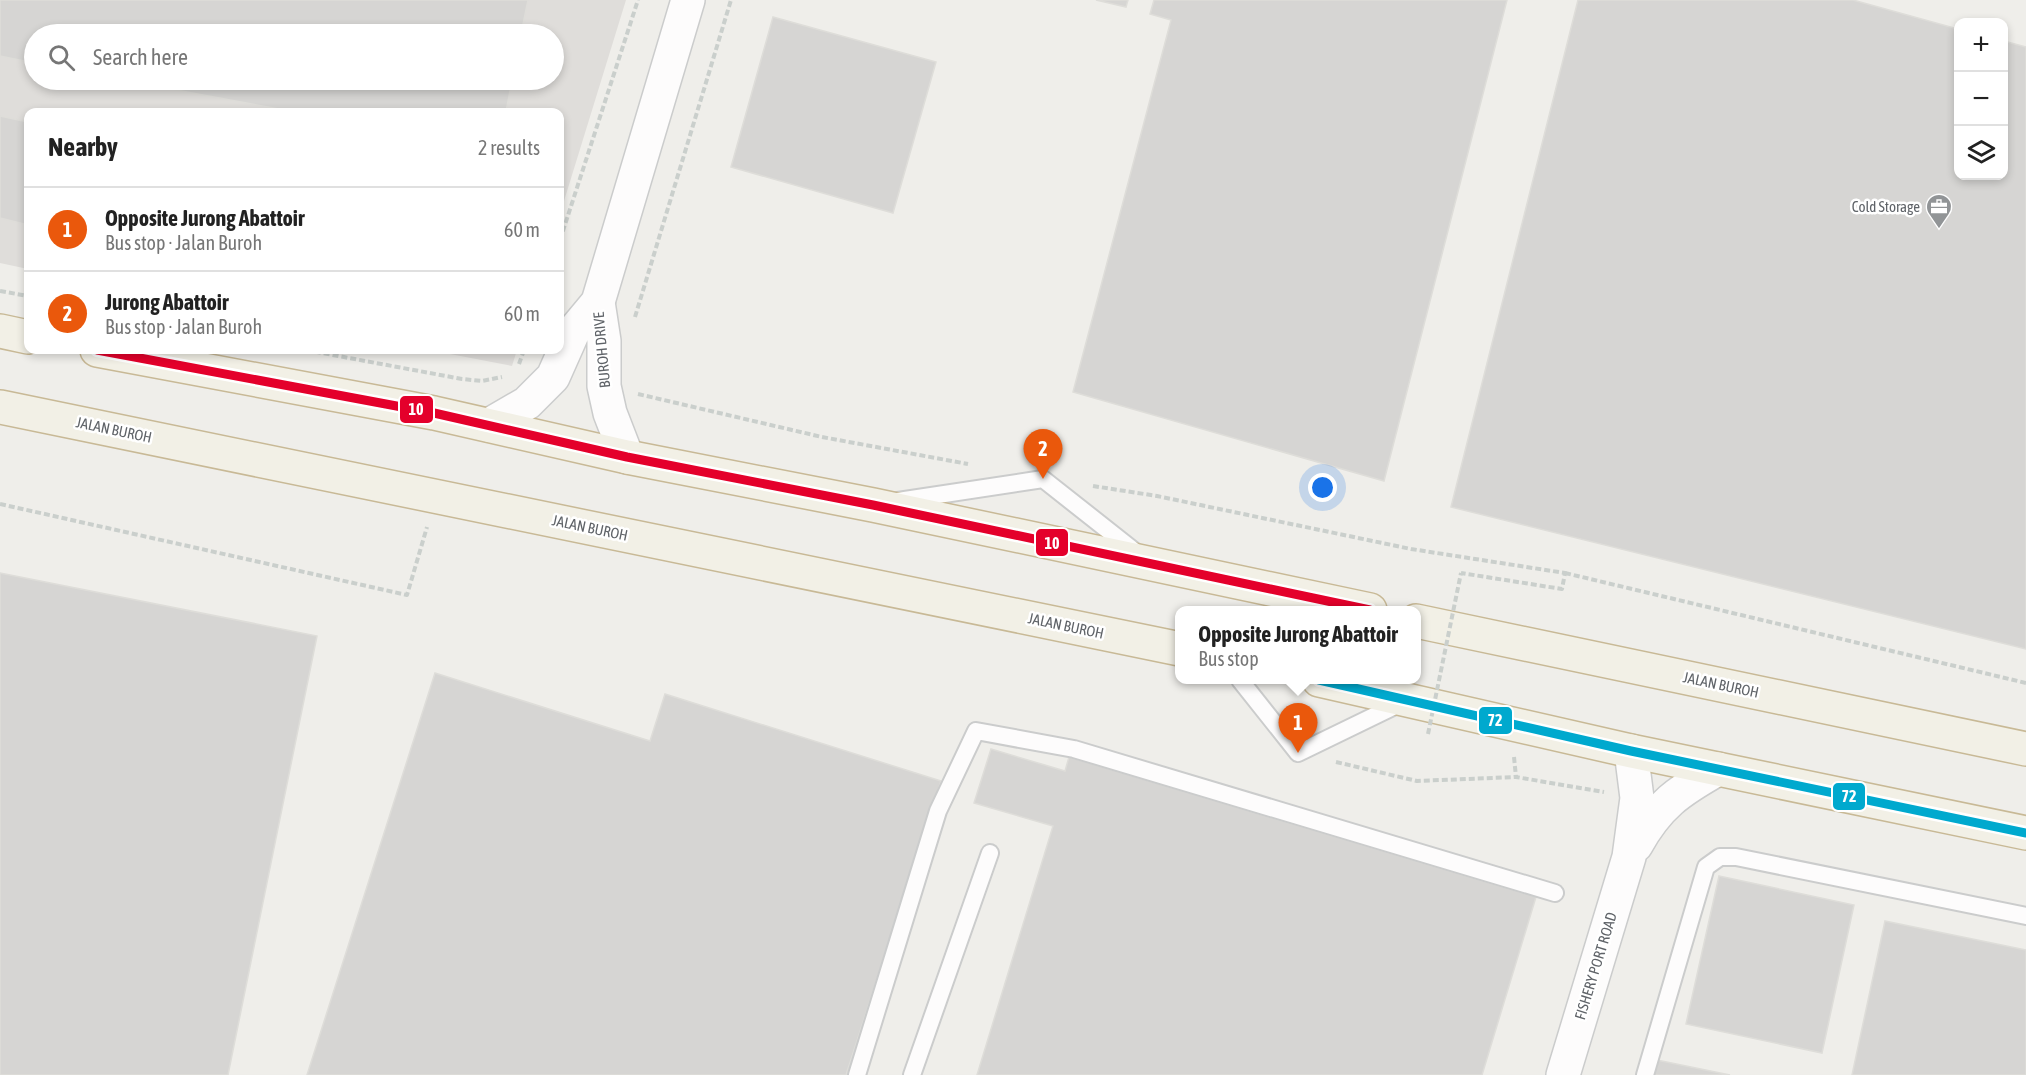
<!DOCTYPE html>
<html lang="en">
<head>
<meta charset="utf-8">
<style>
  :root { --surface:#fff; --page:#f6f6f6; --text:#222; --muted:#767676; --line:#e0e0e0; --accent:#ea580c }
  body { margin:0; font-family:"Asap Condensed",sans-serif; background:var(--page); color:var(--text) }
  .controls { position:absolute; right:18px; top:18px; display:grid; overflow:hidden; border-radius:12px; box-shadow:0 3px 9px #0003 }
  .controls button { width:54px; height:54px; display:grid; place-items:center; padding:0; border:0; border-bottom:2px solid var(--line); background:var(--surface); color:var(--text); font:30px sans-serif }
  .you { position:absolute; left:1323px; top:488px; width:21px; height:21px; margin:-15px; border:4px solid #fff; border-radius:50%; background:#1a73e8; box-shadow:0 0 0 9px #1a73e833 }
  .badge { display:grid; place-items:center; width:39px; height:39px; border-radius:50%; background:var(--accent); color:#fff; font-size:20px; font-weight:700 }
  .pin { position:absolute; translate:-50% -50px; filter:drop-shadow(0 2px 3px #0008) }
  .pin::after { content:''; position:absolute; top:32px; width:21px; height:18px; background:inherit; clip-path:polygon(0 0,100% 0,50% 100%) }
  .popup { position:absolute; left:1175px; top:606px; width:246px; height:78px; box-sizing:border-box; display:grid; place-content:center; border-radius:12px; background:var(--surface); filter:drop-shadow(0 2px 4px #0005); font-size:20px; white-space:nowrap; color:var(--muted) }
  .popup b { font-size:22px; color:var(--text) }
  .popup::after { content:''; position:absolute; left:50%; top:100%; margin-left:-12px; border:12px solid transparent; border-top-color:var(--surface) }
  .list { margin:0; padding:0; list-style:none }
  h2 { display:flex; justify-content:space-between; align-items:center; height:78px; margin:0; padding:0 24px; font-size:26px }
  h2 small { font-size:20px; font-weight:400; color:var(--muted) }
  .list li { display:grid; grid-template-columns:39px 1fr auto; gap:18px; align-items:center; box-sizing:border-box; height:84px; padding:0 24px; border-top:2px solid var(--line) }
  .list b { display:block; font-size:22px; white-space:nowrap }
  .list p { margin:0; font-size:20px; white-space:nowrap; color:var(--muted) }
  .list em { font-size:20px; font-style:normal; color:var(--muted) }
  .icon { flex:none; width:33px; height:33px; fill:none; stroke:currentColor; stroke-width:2; stroke-linecap:round; stroke-linejoin:round }
  .map { position:relative; flex:none; width:2026px; height:1075px; overflow:hidden }
  .search { position:absolute; background:var(--surface); box-shadow:0 3px 9px #0003; left:24px; top:24px; width:540px; height:66px; display:flex; align-items:center; gap:15px; box-sizing:border-box; padding:0 21px; border-radius:33px; color:var(--muted); font-size:22px }
  .panel { position:absolute; background:var(--surface); box-shadow:0 3px 9px #0003; left:24px; top:108px; width:540px; height:246px; border-radius:12px }
  .map>svg:first-child { display:block }
  .industrial { fill:#dfddda; fill-rule:evenodd }
  .building { fill:#d6d5d3; stroke:#deddd9; stroke-width:1.5 }
  .lines { fill:none; stroke-linecap:round; stroke-linejoin:round }
  .service-casing { stroke:#cbcccc; stroke-width:20 }
  .minor-casing { stroke:#cbcccc; stroke-width:36 }
  .trunk-casing { stroke:#c8b996; stroke-width:36 }
  .path { stroke:#cacfcc; stroke-width:4; stroke-dasharray:6 3; stroke-linecap:butt }
  .service { stroke:#fdfcfc; stroke-width:16 }
  .minor { stroke:#fdfcfc; stroke-width:33 }
  .trunk { stroke:#f2f0e6; stroke-width:33 }
  .path-bridge { stroke:#cacfcc; stroke-width:4; stroke-dasharray:6 3; stroke-linecap:butt }
  .bus-1-casing { stroke:#fff; stroke-width:14 }
  .bus-2-casing { stroke:#fff; stroke-width:14 }
  .bus-1 { stroke:#e4002b; stroke-width:9 }
  .bus-2 { stroke:#00a9ce; stroke-width:9 }
  .labels { text-anchor:middle; stroke-width:5; stroke-linejoin:round; paint-order:stroke }
  .poi-label { font-size:15px; fill:#5f6368; stroke:#fff; text-anchor:end }
  .street-label { font-size:15px; fill:#5f6368; stroke:#fff }
  .line-badge { stroke:#fff; stroke-width:2 }
  .badge-label { font-size:16px; text-anchor:middle; font-weight:bold; fill:#fff }
</style>
</head>
<body>
<div class="map">
<svg width="2026" height="1075" viewBox="0 0 2026 1075">
  <rect width="100%" height="100%" fill="#efeeea"/>
  <g class="industrial">
    <path d="M0,0H626L560,214V112H28V269L0,263ZM34,34H554V80H34Z"/>
    <polygon points="429,350 517,350 512,366"/>
  </g>
  <g class="building">
    <polygon points="0,0 528,0 521,34 34,34 34,63 0,56"/>
    <polygon points="1096,0 1128,0 1126,7"/>
    <polygon points="1154,0 1507,0 1384,481 1073,392 1171,20 1150,14"/>
    <polygon points="1578,0 1853,0 1958,29 1958,176 2004,176 2004,41 2026,47 2026,649 1451,507"/>
    <polygon points="773,17 936,62 893,213 731,167"/>
    <polygon points="122,80 512,80 506,112 295,112"/>
    <polygon points="0,116 28,122 28,225 0,218"/>
    <polygon points="0,573 317,636 228,1075 0,1075"/>
    <polygon points="435,673 650,741 665,694 941,781 846,1075 307,1075"/>
    <polygon points="991,749 1065,771 1069,757 1536,897 1482,1075 977,1075 1053,826 974,803"/>
    <polygon points="1719,876 1854,905 1822,1053 1686,1024"/>
    <polygon points="1885,921 2026,950 2026,1075 1852,1075"/>
    <polygon points="1652,1059 1730,1075 1649,1075"/>
  </g>
  <g class="lines">
    <defs>
      <g id="service">
        <polyline points="898,501 1043,479 1138,554"/>
        <polyline points="1240,680 1298,753 1403,702"/>
        <polyline points="857,1075 938,811 976,731 1074,749 1555,893"/>
        <polyline points="912,1075 990,853"/>
        <polyline points="1645,1075 1706,867 1720,857 1736,857 2026,916"/>
      </g>
      <g id="minor">
        <polyline points="598,302 604,341 604,386 610,413 627,457"/>
        <polyline points="489,425 527,403 553,377 573,332 598,302 688,0"/>
        <path d="M1636,845C1658,805 1679,791 1718,769"/>
        <polyline points="1563,1075 1629,857 1637,798 1631,751"/>
      </g>
      <g id="trunk">
        <polyline points="0,331 28,337"/>
        <polyline points="97,350 434,413 627,457 873,505 1370,610"/>
        <polyline points="0,407 1180,649"/>
        <polyline points="1416,621 2026,749"/>
        <polyline points="1319,680 1631,751 2026,833"/>
      </g>
    </defs>
    <use href="#service" class="service-casing"/>
    <use href="#minor" class="minor-casing"/>
    <use href="#trunk" class="trunk-casing"/>
    <g class="path">
      <polyline points="560,240 638,0"/>
      <polyline points="0,291 28,296"/>
      <polyline points="635,317 731,0"/>
      <polyline points="306,350 462,379 482,381 502,377"/>
      <polyline points="519,364 524,350"/>
      <polyline points="638,394 822,437 968,464"/>
      <polyline points="1093,486 1157,496 1411,549 1565,573 1562,589 1461,573"/>
      <polyline points="0,504 407,595 427,527"/>
      <polyline points="1565,573 2026,683"/>
      <polyline points="1514,757 1516,777"/>
      <polyline points="1336,762 1417,781 1516,777 1604,792"/>
    </g>
    <use href="#service" class="service"/>
    <use href="#minor" class="minor"/>
    <use href="#trunk" class="trunk"/>
    <polyline class="path-bridge" points="1428,734 1461,573"/>
    <defs>
      <polyline id="bus-1" points="97,350 434,413 627,457 873,505 1370,610"/>
      <polyline id="bus-2" points="1319,680 1631,751 2026,833"/>
    </defs>
    <use href="#bus-1" class="bus-1-casing"/>
    <use href="#bus-2" class="bus-2-casing"/>
    <use href="#bus-1" class="bus-1"/>
    <use href="#bus-2" class="bus-2"/>
  </g>
  <defs>
    <symbol id="office-pin" viewBox="-11 -11 22 30"><path d="M0 17L-7.5 6A9.5 9.5 0 1 1 7.5 6Z" fill="#919496" stroke="#fff"/><path d="M-6-3h4V-5.5h4V-3h4V5H-6ZM-1-4.5V-3h2v-1.5ZM-6 0V1H6V0Z" fill="#fff"/></symbol>
  </defs>
  <g fill-rule="evenodd">
    <use href="#office-pin" x="1924" y="192" width="30" height="40"/>
  </g>
  <g class="labels">
    <g class="poi-label">
      <text x="1920" y="212">Cold Storage</text>
    </g>
    <g class="street-label">
      <text transform="translate(602 350) rotate(-95)" y="5">BUROH DRIVE</text>
      <text transform="translate(114 430) rotate(12)" y="5">JALAN BUROH</text>
      <text transform="translate(590 528) rotate(12)" y="5">JALAN BUROH</text>
      <text transform="translate(1066 626) rotate(12)" y="5">JALAN BUROH</text>
      <text transform="translate(1721 685) rotate(12)" y="5">JALAN BUROH</text>
      <text transform="translate(1596 966) rotate(-73)" y="5">FISHERY PORT ROAD</text>
    </g>
  </g>
  <g class="line-badge">
    <rect x="399" y="395" width="35" height="29" rx="6" fill="#e4002b"/>
    <rect x="1035" y="528" width="34" height="29" rx="6" fill="#e4002b"/>
    <rect x="1478" y="706" width="35" height="29" rx="6" fill="#00a9ce"/>
    <rect x="1832" y="782" width="34" height="29" rx="6" fill="#00a9ce"/>
  </g>
  <g class="badge-label">
    <text x="416" y="415">10</text>
    <text x="1052" y="549">10</text>
    <text x="1495" y="726">72</text>
    <text x="1849" y="802">72</text>
  </g>
</svg>
<div class="controls">
<button>+</button>
<button>−</button>
<button><svg class="icon" aria-label="layers" viewBox="0 0 24 24"><path d="M12 4l9 5-9 5-9-5zM3 14l9 5 9-5"/></svg></button>
</div>
<div class="you"></div>
<div class="pin badge" style="left:1298px;top:753px">1</div>
<div class="popup"><b>Opposite Jurong Abattoir</b>Bus stop</div>
<div class="pin badge" style="left:1043px;top:479px">2</div>
<div class="search"><svg class="icon" aria-label="search" viewBox="0 0 24 24"><circle cx="10" cy="10" r="6"/><path d="M15 15l6 6"/></svg>Search here</div>
<section class="panel">
<h2>Nearby<small>2 results</small></h2>
<ul class="list">
<li><span class="badge">1</span><div><b>Opposite Jurong Abattoir</b><p>Bus stop · Jalan Buroh</p></div><em>60 m</em></li>
<li><span class="badge">2</span><div><b>Jurong Abattoir</b><p>Bus stop · Jalan Buroh</p></div><em>60 m</em></li>
</ul>
</section>
</div>
</body>
</html>
